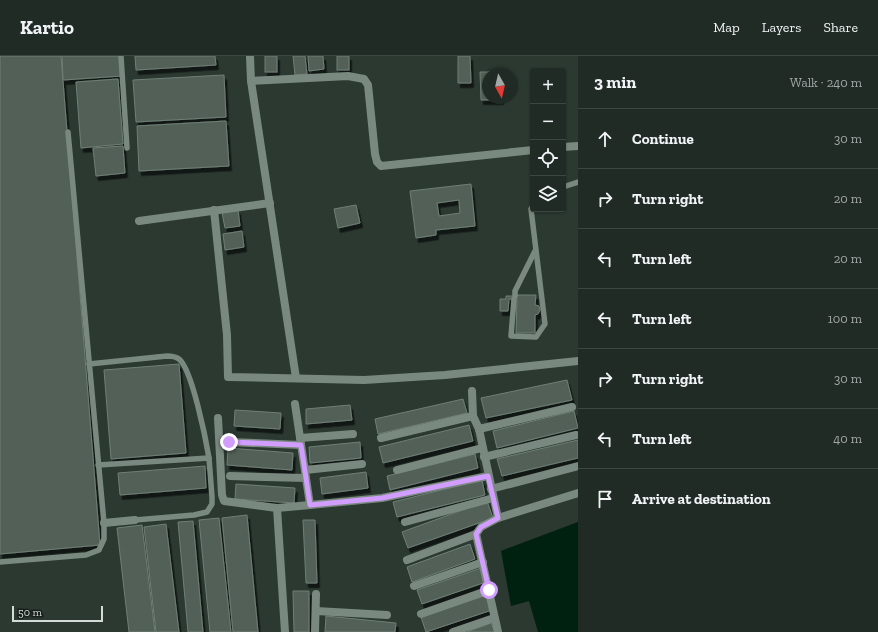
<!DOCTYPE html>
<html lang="en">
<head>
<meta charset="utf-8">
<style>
  :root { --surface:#202b25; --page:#28332d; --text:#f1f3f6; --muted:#a2a7a7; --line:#3d4742 }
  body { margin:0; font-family:"Zilla Slab",serif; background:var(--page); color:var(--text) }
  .controls { position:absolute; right:12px; top:12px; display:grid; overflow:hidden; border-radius:4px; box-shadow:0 1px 3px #0004 }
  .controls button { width:36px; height:36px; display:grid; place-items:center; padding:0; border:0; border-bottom:1px solid var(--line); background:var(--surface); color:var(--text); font:20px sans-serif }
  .compass { position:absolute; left:482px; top:12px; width:36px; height:36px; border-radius:50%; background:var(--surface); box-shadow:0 1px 3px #0004; rotate:172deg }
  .scale { position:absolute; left:12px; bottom:10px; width:91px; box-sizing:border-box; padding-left:4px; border:2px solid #d3dcd6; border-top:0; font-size:11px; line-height:14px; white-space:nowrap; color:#d3dcd6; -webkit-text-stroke:3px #191f1b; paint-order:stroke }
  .stop { position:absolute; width:12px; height:12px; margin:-9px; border:3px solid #d19dfe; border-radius:50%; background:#fff }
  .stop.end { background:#d19dfe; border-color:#fff; box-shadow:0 1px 4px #0008 }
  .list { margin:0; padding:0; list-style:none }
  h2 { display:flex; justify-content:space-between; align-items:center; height:52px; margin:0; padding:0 16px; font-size:17px }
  h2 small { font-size:13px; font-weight:400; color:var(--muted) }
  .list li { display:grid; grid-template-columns:26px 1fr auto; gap:12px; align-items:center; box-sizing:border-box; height:60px; padding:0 16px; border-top:1px solid var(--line) }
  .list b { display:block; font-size:15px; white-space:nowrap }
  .list em { font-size:13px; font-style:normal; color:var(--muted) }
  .icon { flex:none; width:22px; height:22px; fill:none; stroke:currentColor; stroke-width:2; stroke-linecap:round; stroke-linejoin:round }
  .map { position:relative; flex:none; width:578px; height:576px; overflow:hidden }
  header { display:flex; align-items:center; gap:24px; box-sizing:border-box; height:56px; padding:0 20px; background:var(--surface); border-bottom:1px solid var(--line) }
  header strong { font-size:19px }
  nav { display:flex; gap:22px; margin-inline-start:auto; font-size:14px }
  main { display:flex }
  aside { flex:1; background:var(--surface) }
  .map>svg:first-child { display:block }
  .water { fill:#002010 }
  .building { fill:#526158; stroke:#6f7f75; fill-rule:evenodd; filter:url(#shadow) }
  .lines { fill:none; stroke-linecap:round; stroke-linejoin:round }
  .service { stroke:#7a897f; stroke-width:5.5 }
  .minor { stroke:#7a897f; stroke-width:8 }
  .route { stroke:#d19dfe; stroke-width:5 }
</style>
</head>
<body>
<header>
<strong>Kartio</strong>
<nav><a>Map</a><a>Layers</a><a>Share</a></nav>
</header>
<main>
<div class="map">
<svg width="578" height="576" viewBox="0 0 578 576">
  <defs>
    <filter id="shadow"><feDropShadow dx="2.5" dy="4.5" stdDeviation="0" flood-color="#0009"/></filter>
  </defs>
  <rect width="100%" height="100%" fill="#2b3931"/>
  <polygon class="water" points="578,466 578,576 538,576 529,545 511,550 501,495"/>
  <g class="building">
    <polygon points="0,0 61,0 100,489 0,498"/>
    <polygon points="62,0 120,0 122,20 63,24"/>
    <polygon points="135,0 215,0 216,9 136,14"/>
    <rect x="265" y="0" width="12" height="16"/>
    <polygon points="293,0 305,0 307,18 295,19"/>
    <polygon points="308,0 323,0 324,13 309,15"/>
    <rect x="337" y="0" width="12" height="14"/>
    <polygon points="458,0 470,0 471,27 458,27"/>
    <polygon points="480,16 501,16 501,18 488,18 488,42 501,42 501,44 481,44"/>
    <polygon points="224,19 226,61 136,66 133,24"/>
    <polygon points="118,23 123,88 81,92 76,26"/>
    <polygon points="226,65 229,110 139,115 137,70"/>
    <polygon points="123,90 125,117 96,120 93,92"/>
    <path d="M471,128L475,170L436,174V179L416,182L410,135ZM459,144L460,157L439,160L437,147Z"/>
    <polygon points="356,149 360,167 338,172 334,153"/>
    <polygon points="238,154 240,170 225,172 222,157"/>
    <polygon points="242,175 244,191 225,194 223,178"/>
    <polygon points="517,239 536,239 535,249 539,250 540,254 538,258 535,259 535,277 516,277 517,243 509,243 508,255 500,255 500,243 506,243 506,240 517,240"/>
    <polygon points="179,308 186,397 111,403 104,314"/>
    <polygon points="567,324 572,344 486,362 481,342"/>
    <polygon points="463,343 467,357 378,378 375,363"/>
    <polygon points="350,349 352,364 306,368 306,353"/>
    <polygon points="235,354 281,357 280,373 234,370"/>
    <polygon points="574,355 578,372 497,392 493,375"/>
    <polygon points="469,369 473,385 383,407 379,391"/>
    <polygon points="578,384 578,402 502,420 497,403"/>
    <polygon points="360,386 361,402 310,407 309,391"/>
    <polygon points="228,392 293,397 292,414 227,409"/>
    <polygon points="475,398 478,412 390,434 387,420"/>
    <polygon points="205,410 206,432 120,439 118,417"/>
    <polygon points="366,416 368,432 322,438 320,422"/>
    <polygon points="482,424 485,439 397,461 393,446"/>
    <polygon points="236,428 295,432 294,447 235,443"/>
    <polygon points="487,445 493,462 408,492 402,476"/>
    <polygon points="247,459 258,576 233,576 222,462"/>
    <polygon points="219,462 231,576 210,576 199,464"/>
    <polygon points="303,464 315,464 317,527 306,527"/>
    <polygon points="193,465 203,576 188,576 178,466"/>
    <polygon points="166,468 179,576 156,576 144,471"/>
    <polygon points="142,469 155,576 129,576 117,472"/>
    <polygon points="470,488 475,503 412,526 407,511"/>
    <polygon points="481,512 486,526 422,548 417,534"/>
    <polygon points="293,535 309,535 309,576 294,576"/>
    <polygon points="487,539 492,554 426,576 421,561"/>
    <polygon points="326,560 396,567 395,576 325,576"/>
    <polygon points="491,567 495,576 467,576"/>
  </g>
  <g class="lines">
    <g class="service">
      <polyline points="121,0 127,92"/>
      <polyline points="563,131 578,126"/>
      <polyline points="515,240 515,235 535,195"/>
      <polyline points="514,243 511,280 536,281 545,268 531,153 533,150"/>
      <path d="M89,308L167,300C171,300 175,300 179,303C192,313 206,384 209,402"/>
      <polyline points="98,409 209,402 212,441 212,448 207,456 194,459 135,464"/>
      <polyline points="0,506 86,499 99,494 104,483 104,467 68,76"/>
    </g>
    <g class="minor">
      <polyline points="250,0 251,25 296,322"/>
      <polyline points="251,25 348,20 364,23 368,29 375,98 377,106 381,110 533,94"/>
      <polyline points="563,91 578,90"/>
      <polyline points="214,154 227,279 228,321 364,324 445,319 578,305"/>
      <polyline points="139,165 270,147"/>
      <polyline points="472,335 473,360 479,373 498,462"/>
      <polyline points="295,348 310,449 382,442 488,420"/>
      <polyline points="218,362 222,439 224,445 277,452"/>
      <polyline points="479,373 572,351"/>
      <polyline points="300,382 353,378"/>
      <polyline points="381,382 473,360"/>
      <polyline points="229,386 301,389"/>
      <polyline points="484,401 576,379"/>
      <polyline points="305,414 362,408"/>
      <polyline points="397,414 482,392"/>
      <polyline points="230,420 306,422"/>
      <polyline points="491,433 578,410"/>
      <polyline points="405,466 493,442"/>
      <polyline points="104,467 135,464"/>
      <polyline points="407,504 476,478"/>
      <polyline points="414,530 483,506"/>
      <polyline points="316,555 387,559"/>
      <polyline points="421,558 489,534"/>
      <polyline points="285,576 277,452 310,449"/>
      <polyline points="315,576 316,538"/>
      <polyline points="453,576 494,562"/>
      <polyline points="498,576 476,478 481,471 498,462 578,437"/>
    </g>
  </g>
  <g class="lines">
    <polyline class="route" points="229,386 301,389 310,449 382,442 488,420 498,462 481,471 476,478 489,534"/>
  </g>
</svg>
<div class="controls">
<button>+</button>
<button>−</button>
<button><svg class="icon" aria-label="locate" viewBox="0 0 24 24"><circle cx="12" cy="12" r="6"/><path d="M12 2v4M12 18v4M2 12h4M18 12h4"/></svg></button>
<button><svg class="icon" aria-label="layers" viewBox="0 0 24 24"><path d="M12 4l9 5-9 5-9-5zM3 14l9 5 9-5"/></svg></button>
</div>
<svg class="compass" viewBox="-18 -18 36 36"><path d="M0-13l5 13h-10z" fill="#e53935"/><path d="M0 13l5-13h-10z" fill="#a2a7a7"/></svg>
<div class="scale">50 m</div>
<div class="stop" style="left:489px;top:534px"></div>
<div class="stop end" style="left:229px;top:386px"></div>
</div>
<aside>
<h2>3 min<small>Walk · 240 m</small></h2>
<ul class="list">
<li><svg class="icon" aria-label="ahead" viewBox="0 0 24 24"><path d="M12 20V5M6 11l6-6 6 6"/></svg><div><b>Continue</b></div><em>30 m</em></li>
<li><svg class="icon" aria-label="right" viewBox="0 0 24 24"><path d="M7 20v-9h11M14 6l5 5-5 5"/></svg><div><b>Turn right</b></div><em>20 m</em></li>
<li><svg class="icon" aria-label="left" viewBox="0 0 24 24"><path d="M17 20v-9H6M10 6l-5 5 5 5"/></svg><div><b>Turn left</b></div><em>20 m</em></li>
<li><svg class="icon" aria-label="left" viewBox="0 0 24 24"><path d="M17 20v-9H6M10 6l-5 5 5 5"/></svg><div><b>Turn left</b></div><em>100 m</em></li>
<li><svg class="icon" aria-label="right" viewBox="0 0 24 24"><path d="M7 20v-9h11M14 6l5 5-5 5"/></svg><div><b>Turn right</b></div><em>30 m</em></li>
<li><svg class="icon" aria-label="left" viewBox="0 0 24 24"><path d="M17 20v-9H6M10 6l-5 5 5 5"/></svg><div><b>Turn left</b></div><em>40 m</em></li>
<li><svg class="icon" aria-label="arrive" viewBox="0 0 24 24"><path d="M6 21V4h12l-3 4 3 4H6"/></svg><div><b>Arrive at destination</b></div></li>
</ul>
</aside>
</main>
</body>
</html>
